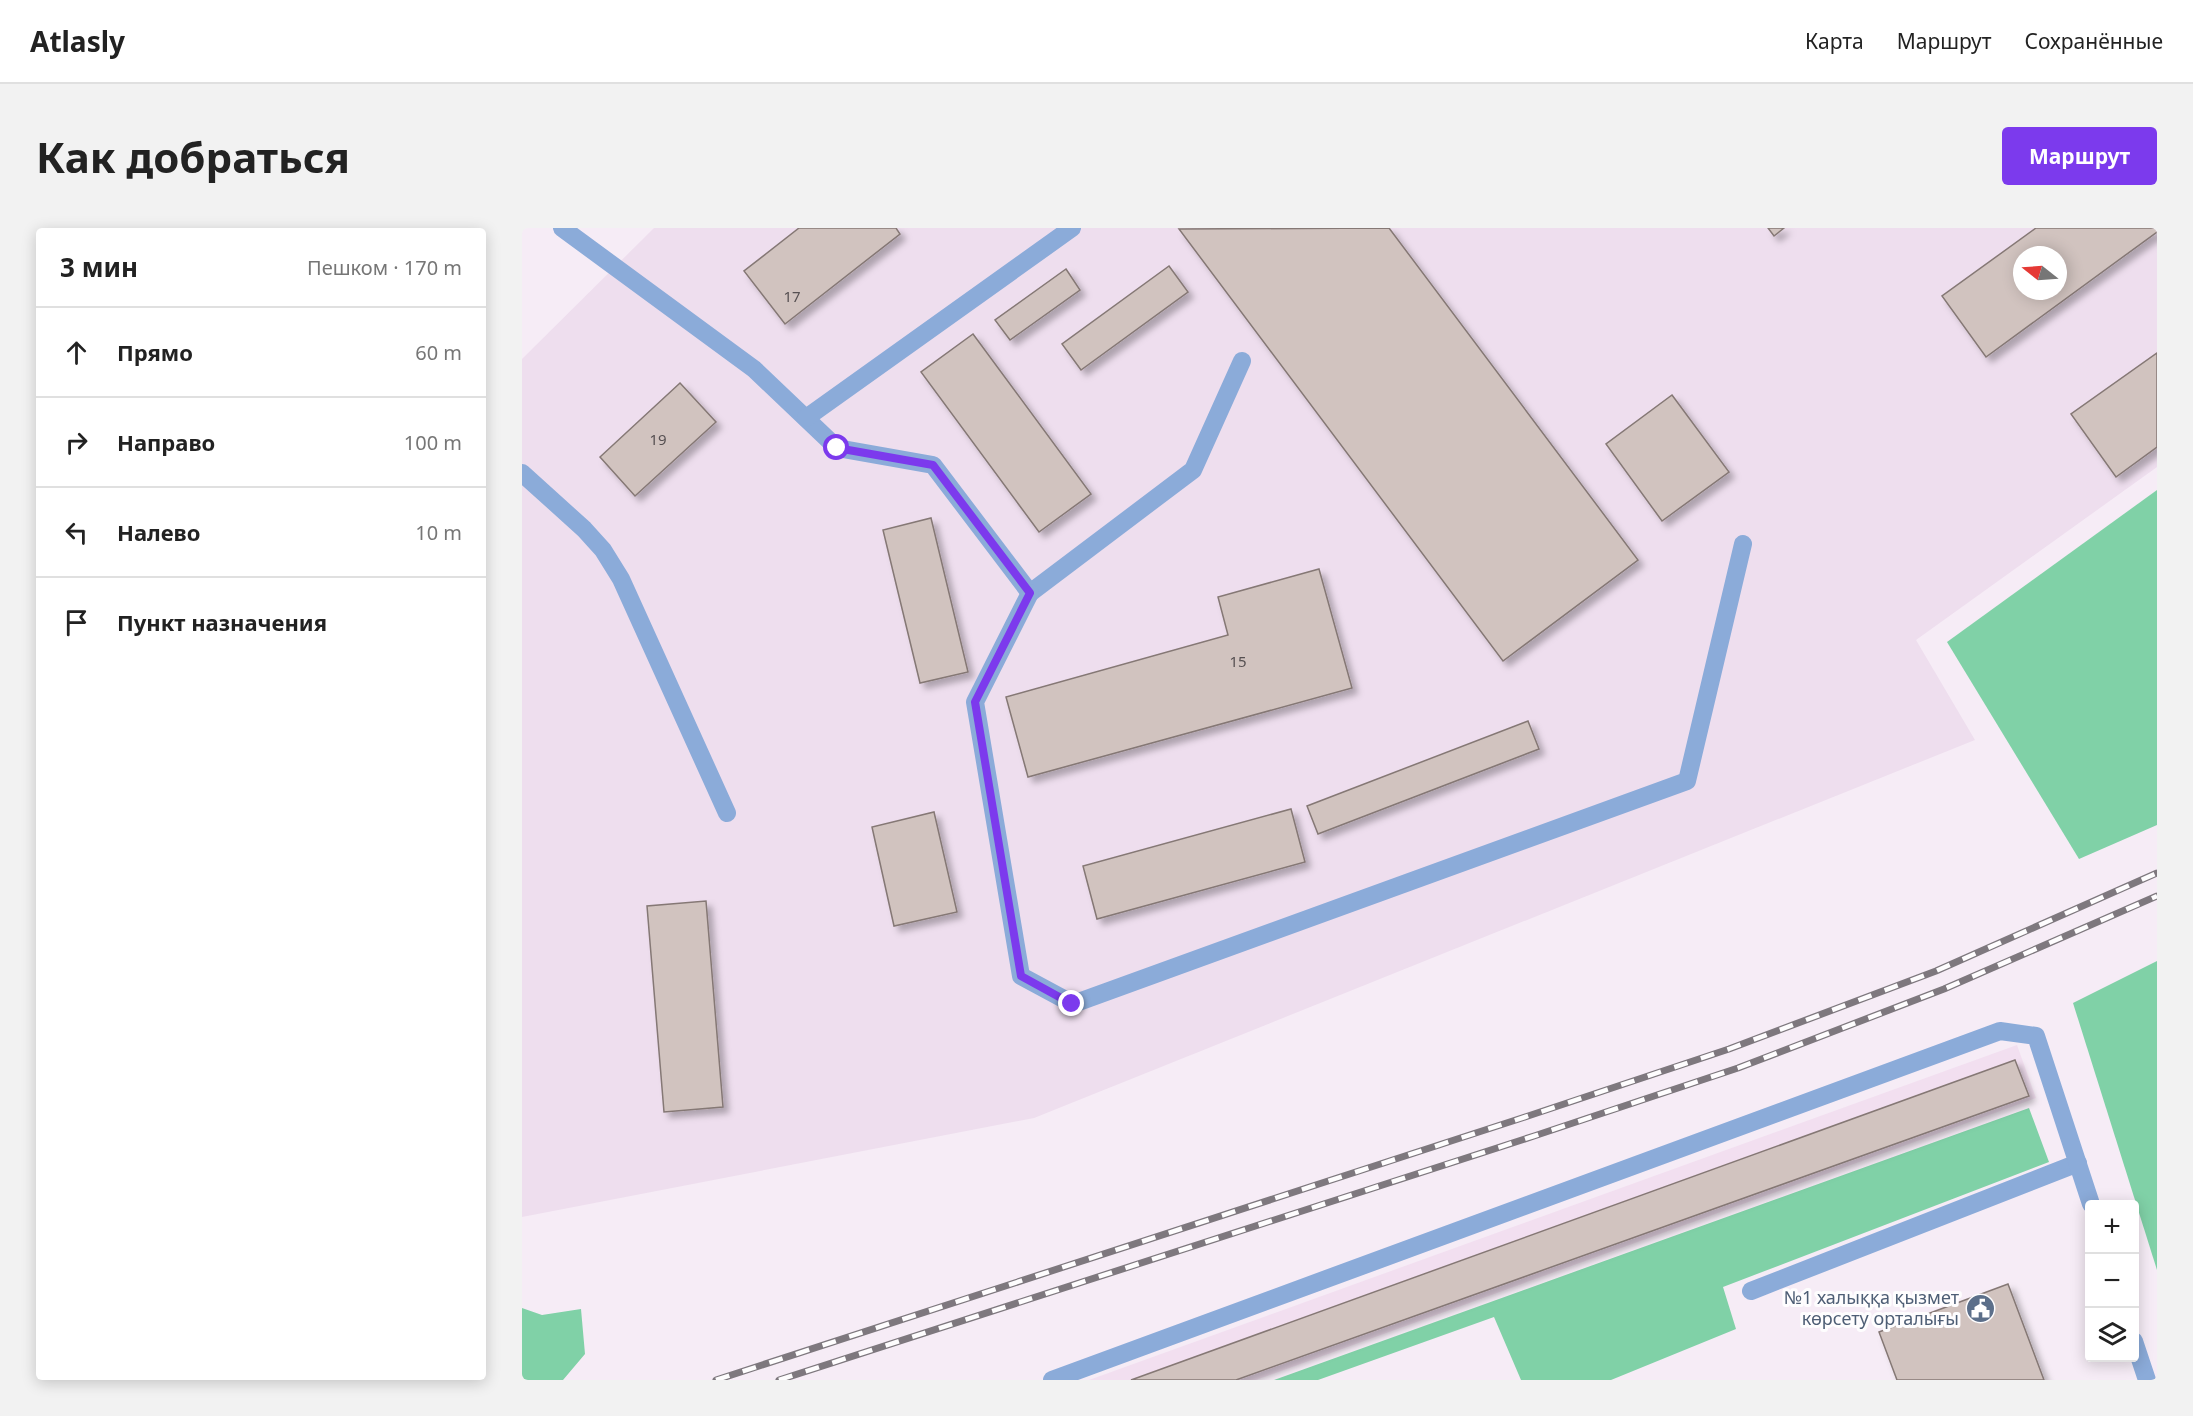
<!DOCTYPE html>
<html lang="ru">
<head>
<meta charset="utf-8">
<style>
  :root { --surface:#fff; --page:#f2f2f2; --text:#222; --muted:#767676; --line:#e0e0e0; --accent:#7c3aed }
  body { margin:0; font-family:"Noto Sans",sans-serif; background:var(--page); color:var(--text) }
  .controls { position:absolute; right:18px; bottom:18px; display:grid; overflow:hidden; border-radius:6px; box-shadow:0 3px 15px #0003 }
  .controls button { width:54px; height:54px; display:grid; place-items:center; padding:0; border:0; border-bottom:2px solid var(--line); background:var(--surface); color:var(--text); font:30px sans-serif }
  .compass { position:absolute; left:1491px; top:18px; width:54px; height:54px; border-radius:50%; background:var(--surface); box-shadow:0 3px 15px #0003; rotate:287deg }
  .stop { position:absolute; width:18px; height:18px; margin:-14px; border:4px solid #7c3aed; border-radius:50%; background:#fff }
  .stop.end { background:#7c3aed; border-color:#fff; box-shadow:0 2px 6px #0008 }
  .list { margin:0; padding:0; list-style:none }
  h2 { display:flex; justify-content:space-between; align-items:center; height:78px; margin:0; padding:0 24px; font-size:26px }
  h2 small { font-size:20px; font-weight:400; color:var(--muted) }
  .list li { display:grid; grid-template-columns:39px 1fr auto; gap:18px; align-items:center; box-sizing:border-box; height:90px; padding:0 24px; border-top:2px solid var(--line) }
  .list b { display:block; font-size:22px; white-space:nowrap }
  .list em { font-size:20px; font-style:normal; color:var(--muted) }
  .icon { flex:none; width:33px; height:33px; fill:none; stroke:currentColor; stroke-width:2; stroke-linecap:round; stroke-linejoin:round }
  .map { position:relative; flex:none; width:1635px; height:1152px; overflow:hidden; border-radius:6px }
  header { display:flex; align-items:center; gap:36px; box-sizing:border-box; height:84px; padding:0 30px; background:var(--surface); border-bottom:2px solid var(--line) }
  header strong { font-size:28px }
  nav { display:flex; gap:33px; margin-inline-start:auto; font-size:21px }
  .intro { display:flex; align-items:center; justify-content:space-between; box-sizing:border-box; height:144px; padding:0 36px }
  h1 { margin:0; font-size:42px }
  .button { padding:15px 27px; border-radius:6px; background:var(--accent); color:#fff; font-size:21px; font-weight:700 }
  main { display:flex; gap:36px; padding:0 36px }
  aside { flex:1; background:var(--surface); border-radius:6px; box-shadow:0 3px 15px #0003 }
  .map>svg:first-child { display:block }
  .built { fill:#eedeee; fill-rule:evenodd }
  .industrial { fill:#f2dff0 }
  .green { fill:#80d1a7 }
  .building { fill:#d1c3bf; stroke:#857875; stroke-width:1.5; fill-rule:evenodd; filter:url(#shadow) }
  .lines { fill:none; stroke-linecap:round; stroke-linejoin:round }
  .minor { stroke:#8babd9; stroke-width:18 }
  .rail-casing { stroke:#7e787e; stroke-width:7 }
  .rail { stroke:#fefdfe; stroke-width:4.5; stroke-dasharray:14; stroke-linecap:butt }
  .route { stroke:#7c3aed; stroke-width:8 }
  .labels { text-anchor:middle; stroke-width:6; stroke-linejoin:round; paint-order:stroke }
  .number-label { font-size:15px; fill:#565052 }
  .service-label { font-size:18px; fill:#4e5e75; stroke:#fefdfe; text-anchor:end }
</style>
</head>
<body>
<header>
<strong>Atlasly</strong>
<nav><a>Карта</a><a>Маршрут</a><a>Сохранённые</a></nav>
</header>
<div class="intro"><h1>Как добраться</h1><a class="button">Маршрут</a></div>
<main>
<aside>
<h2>3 мин<small>Пешком · 170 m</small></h2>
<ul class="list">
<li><svg class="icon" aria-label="ahead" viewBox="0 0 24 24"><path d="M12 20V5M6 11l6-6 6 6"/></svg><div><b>Прямо</b></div><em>60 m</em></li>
<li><svg class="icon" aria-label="right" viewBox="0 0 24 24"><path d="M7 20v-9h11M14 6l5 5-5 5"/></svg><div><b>Направо</b></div><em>100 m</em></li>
<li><svg class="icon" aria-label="left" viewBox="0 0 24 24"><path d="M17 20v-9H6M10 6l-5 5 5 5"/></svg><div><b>Налево</b></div><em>10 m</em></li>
<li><svg class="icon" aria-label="arrive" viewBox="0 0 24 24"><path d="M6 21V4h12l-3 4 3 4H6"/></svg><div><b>Пункт назначения</b></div></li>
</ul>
</aside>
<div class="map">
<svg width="1635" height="1152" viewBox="0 0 1635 1152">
  <defs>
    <filter id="shadow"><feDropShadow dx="5.5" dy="5.5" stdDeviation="3" flood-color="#0004"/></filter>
  </defs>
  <rect width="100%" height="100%" fill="#f6ecf6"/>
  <path class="built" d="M132,0H1635V239L1394,412L1453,512L512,890L0,989V131ZM1500,27H1536V63H1500Z"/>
  <polygon class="industrial" points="1495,817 1514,870 734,1152 567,1152"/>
  <g class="green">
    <polygon points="1635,262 1635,597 1557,631 1425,414"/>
    <polygon points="1635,733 1635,1042 1551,775"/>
    <polygon points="1507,880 1527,934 1201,1059 1214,1101 1089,1152 999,1152 972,1089 796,1152 752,1152"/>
    <polygon points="0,1080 20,1087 59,1081 63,1126 41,1152 0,1152"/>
  </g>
  <g class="building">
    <polygon points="277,0 374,0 378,6 263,96 222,43"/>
    <polygon points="867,0 1116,332 981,433 657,1"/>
    <polygon points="1246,0 1262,0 1252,8"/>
    <path d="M1514,0H1635V4L1464,129L1420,68ZM1500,27H1536V63H1500Z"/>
    <polygon points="647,38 666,64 559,142 540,116"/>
    <polygon points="544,41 558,62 488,112 473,92"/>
    <polygon points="451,106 569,266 517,304 399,144"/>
    <polygon points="1635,125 1635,219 1594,249 1549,186"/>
    <polygon points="158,155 194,194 113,268 78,229"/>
    <polygon points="1150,167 1207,244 1140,293 1084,216"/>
    <polygon points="409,290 446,444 398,455 361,302"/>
    <polygon points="797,341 830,460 506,549 484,469 706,407 696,369"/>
    <polygon points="1006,493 1017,521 796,606 785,578"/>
    <polygon points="769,581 783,634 575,691 561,638"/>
    <polygon points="412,584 435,684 372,698 350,599"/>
    <polygon points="184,673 201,879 142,884 125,678"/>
    <polygon points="1493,832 1507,868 714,1152 609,1152"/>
    <polygon points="1486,1056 1522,1152 1375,1152 1357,1104"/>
  </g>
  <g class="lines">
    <g class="minor">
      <polyline points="40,0 232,141 315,220 411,237 508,365 671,242 720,133"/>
      <polyline points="284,190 550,0"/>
      <polyline points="0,245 62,301 81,322 99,351 205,585"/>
      <polyline points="508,365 453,474 499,748 551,776 1165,553 1221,316"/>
      <polyline points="1229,1063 1556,935"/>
      <polyline points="1612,1113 1625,1152"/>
      <polyline points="530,1152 1478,803 1514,808 1569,976"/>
    </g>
    <defs>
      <g id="rail">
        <polyline points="194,1152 1003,889 1207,821 1414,743 1635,645"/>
        <polyline points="257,1152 1012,908 1216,840 1422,761 1635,668"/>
      </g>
    </defs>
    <use href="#rail" class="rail-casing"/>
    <use href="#rail" class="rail"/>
  </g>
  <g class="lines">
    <polyline class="route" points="315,220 411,237 508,365 453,474 499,748 550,776"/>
  </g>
  <defs>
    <symbol id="civic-disc" viewBox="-11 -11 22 22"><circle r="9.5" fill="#5c6f8a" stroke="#fefdfe"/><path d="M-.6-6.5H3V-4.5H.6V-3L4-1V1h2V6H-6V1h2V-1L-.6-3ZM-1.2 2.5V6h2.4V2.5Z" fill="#fff"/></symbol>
  </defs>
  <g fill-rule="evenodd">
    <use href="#civic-disc" x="1442" y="1064" width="33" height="33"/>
  </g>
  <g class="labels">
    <g class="number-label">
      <text x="270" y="74">17</text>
      <text x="136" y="217">19</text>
      <text x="716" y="439">15</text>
    </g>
    <g class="service-label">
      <text x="1437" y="1076">№1 халыққа қызмет<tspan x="1437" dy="21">көрсету орталығы</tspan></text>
    </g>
  </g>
</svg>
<div class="controls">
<button>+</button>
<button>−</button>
<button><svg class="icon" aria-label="layers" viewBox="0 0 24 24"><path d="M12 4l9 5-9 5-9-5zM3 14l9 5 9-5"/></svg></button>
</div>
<svg class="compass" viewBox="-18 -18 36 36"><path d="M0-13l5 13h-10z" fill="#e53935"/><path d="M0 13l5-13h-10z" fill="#767676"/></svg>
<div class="stop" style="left:315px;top:220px"></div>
<div class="stop end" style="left:550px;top:776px"></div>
</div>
</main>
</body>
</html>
